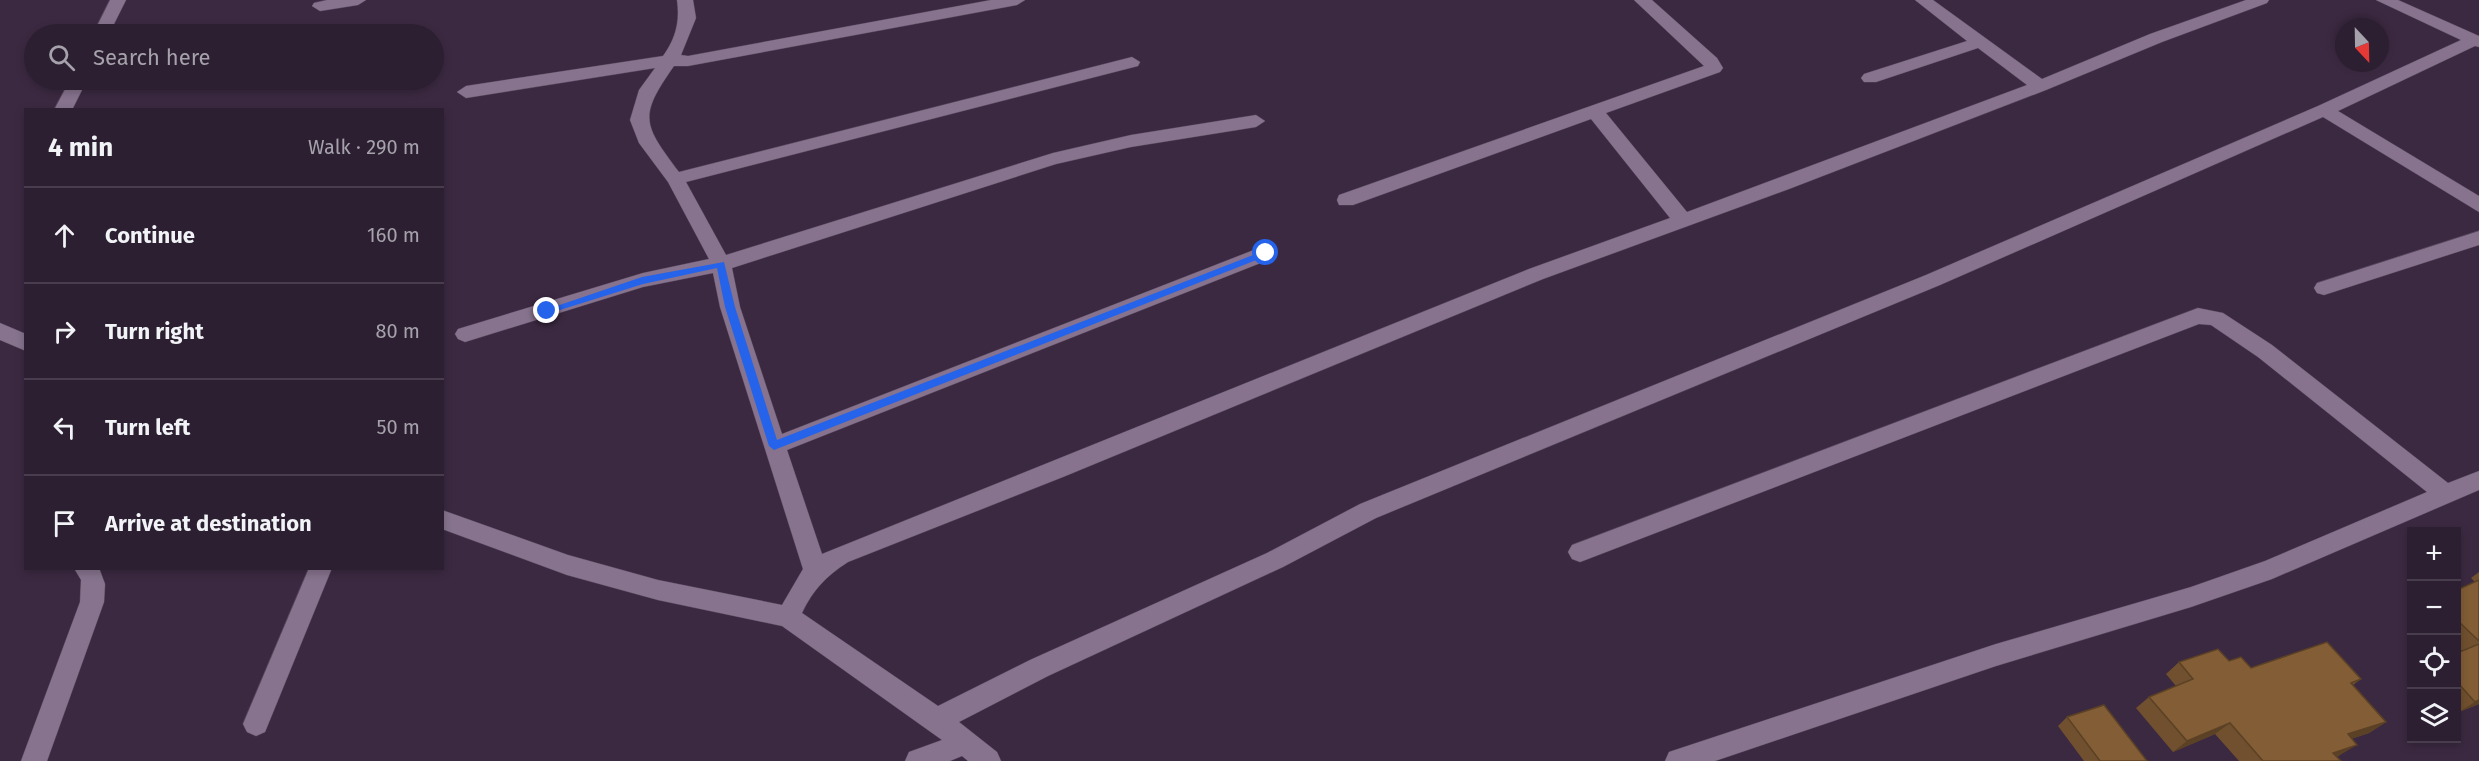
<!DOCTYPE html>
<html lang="en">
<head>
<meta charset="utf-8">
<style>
  :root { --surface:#2c1f31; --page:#342739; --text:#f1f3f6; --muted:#a6a2ab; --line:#483d4d }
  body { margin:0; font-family:"Fira Sans",sans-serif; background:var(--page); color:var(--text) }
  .controls { position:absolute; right:18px; bottom:18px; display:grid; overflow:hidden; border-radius:0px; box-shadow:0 3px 9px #0003 }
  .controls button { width:54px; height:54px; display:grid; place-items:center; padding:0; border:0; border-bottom:2px solid var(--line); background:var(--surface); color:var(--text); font:30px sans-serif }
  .compass { position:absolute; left:2335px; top:18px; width:54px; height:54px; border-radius:50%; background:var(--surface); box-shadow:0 3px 9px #0003; rotate:158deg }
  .stop { position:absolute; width:18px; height:18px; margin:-14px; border:4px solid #2563eb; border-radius:50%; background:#fff }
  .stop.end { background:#2563eb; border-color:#fff; box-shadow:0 2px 6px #0008 }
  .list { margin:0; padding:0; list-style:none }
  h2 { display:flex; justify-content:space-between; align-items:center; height:78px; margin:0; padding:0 24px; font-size:26px }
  h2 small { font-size:20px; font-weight:400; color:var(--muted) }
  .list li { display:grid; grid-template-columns:39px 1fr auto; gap:18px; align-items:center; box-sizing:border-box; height:96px; padding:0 24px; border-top:2px solid var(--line) }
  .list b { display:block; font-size:22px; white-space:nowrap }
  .list em { font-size:20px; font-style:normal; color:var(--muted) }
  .icon { flex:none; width:33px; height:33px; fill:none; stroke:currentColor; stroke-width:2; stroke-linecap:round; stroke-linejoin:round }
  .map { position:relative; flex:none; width:2479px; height:761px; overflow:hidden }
  .search { position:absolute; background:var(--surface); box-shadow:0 3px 9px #0003; left:24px; top:24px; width:420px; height:66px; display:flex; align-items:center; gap:15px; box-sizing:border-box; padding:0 21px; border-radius:33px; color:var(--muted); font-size:22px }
  .panel { position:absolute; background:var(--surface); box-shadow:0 3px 9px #0003; left:24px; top:108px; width:420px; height:462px; border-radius:0px }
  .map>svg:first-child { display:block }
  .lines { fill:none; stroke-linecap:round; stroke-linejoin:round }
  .minor-casing { stroke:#56465c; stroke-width:1 }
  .minor { fill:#87738e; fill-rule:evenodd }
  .wall { fill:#70502e }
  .shaded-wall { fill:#5b4125 }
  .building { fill:#825d35; stroke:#5b4125; stroke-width:1.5 }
  .route { fill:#2563eb }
</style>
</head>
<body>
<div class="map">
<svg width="2479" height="761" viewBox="0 0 2479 761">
  <rect width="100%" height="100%" fill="#3b2941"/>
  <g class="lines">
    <defs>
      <g id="minor">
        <polygon points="110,0 126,0 109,34 93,34"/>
        <polygon points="327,0 366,0 358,5 320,11 312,6 314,3"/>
        <path d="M677,0H693L696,18L681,55L688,56L991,0H1025L1017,5L688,66H674C638,117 643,124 679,172L1132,57L1140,62L1138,66L686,182L726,255L1053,153L1131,135L1256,115L1265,121L1256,127L1131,147L1056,164L732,268L740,307L782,434L1259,248H1273L1276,253L1273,258L787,450L822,554L1529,269L1670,218L1591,119L1353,205H1339L1337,200L1339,195L1704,66L1634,0H1652L1717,58L1723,68L1720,72L1606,113L1687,212L2027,85L1978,48L1876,82H1864L1861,78L1864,74L1967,41L1915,0H1933L2042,79L2150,34L2246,0H2269L2267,3L2162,42L2046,90L1789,189L1543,279L1063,477L848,562C826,576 813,590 802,613L938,706L1030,660L1267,553L1360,504L1926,275L2318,106L2461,40L2376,0H2398L2479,36V47L2475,46L2338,111L2479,196V212L2323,117L1940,285L1376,518L1283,567L1048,676L959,722L997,752L1001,761H968L962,756L950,761H905L909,752L942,740L782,626L658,600L567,575L442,529V510L568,555L658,580L782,605L803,569L720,307L713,273L643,287L465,342L458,339L455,334L458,329L643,273L709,259L668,182L639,143L630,120L639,90L655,68L466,98L457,92L466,86L663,56C676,38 680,21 677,0Z"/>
        <polygon points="70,80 87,80 72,110 54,110"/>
        <polygon points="2479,231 2479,245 2324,295 2317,293 2314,288 2317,283"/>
        <polygon points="2198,308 2223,313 2272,345 2448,483 2479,471 2479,490 2272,579 2191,607 1996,666 1715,761 1665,761 1669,752 1678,749 1996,644 2191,587 2265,561 2427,492 2258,357 2211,325 2199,324 1588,559 1580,562 1572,559 1568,552 1572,545"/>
        <polygon points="0,323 26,334 26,351 0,340"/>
        <polygon points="74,568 99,568 105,584 104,602 47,761 21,761 80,602 81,580"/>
        <polygon points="309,568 332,568 265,732 256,736 247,732 243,724"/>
      </g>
    </defs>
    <use href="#minor" class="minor-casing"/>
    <use href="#minor" class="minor"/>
  </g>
  <g class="wall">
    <polygon points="2479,572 2479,704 2459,712 2457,709 2457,653 2462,651 2457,645 2457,590 2475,582 2471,578"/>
    <polygon points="2229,661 2251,668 2361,679 2353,685 2386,722 2369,733 2351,739 2340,755 2337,757 2341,761 2239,761 2215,734 2173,752 2136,708 2149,697 2176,686 2166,674 2179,662"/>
    <polygon points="2067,717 2147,761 2084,761 2058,726"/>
  </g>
  <g class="shaded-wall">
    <polygon points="2479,700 2479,704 2459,712 2475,702"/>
    <polygon points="2386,722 2369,733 2332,745 2348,734"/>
    <polygon points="2230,723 2215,734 2173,752 2187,741"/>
    <polygon points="2357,745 2340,755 2324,761 2333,753"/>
  </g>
  <g class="building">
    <polygon points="2479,580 2479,641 2457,620 2457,590"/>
    <polygon points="2327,642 2361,679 2351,683 2386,722 2348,734 2357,745 2333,753 2341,761 2263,761 2230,723 2187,741 2149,697 2193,679 2179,662 2218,649 2229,661 2241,657 2251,668"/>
    <polygon points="2479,644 2479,700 2475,702 2457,682 2457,653"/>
    <polygon points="2104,705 2147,761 2100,761 2067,717"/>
  </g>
  <polygon class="route" points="1266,250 1270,253 1269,255 774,450 769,446 725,307 717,268 643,284 547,314 542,311 642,277 724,262 735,307 777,440"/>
</svg>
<div class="controls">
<button>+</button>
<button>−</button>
<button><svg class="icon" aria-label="locate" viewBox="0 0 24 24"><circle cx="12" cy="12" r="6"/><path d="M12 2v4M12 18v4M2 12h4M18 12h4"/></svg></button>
<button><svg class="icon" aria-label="layers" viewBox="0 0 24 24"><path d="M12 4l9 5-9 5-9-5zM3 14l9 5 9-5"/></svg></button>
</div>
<svg class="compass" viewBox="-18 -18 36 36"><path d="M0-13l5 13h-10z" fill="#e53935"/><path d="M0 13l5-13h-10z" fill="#a6a2ab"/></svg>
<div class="stop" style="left:1266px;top:253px"></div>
<div class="stop end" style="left:547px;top:311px"></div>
<div class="search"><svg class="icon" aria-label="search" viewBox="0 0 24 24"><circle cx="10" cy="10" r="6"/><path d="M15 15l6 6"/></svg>Search here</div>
<section class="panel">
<h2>4 min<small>Walk · 290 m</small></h2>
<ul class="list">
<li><svg class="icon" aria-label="ahead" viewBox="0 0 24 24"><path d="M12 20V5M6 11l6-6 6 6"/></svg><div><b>Continue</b></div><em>160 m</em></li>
<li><svg class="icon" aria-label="right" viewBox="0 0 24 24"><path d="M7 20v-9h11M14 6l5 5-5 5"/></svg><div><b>Turn right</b></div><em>80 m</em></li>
<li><svg class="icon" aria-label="left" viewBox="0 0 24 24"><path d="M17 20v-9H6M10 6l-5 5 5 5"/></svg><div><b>Turn left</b></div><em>50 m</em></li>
<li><svg class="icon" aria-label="arrive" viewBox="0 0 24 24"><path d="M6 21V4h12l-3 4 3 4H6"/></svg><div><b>Arrive at destination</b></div></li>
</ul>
</section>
</div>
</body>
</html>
